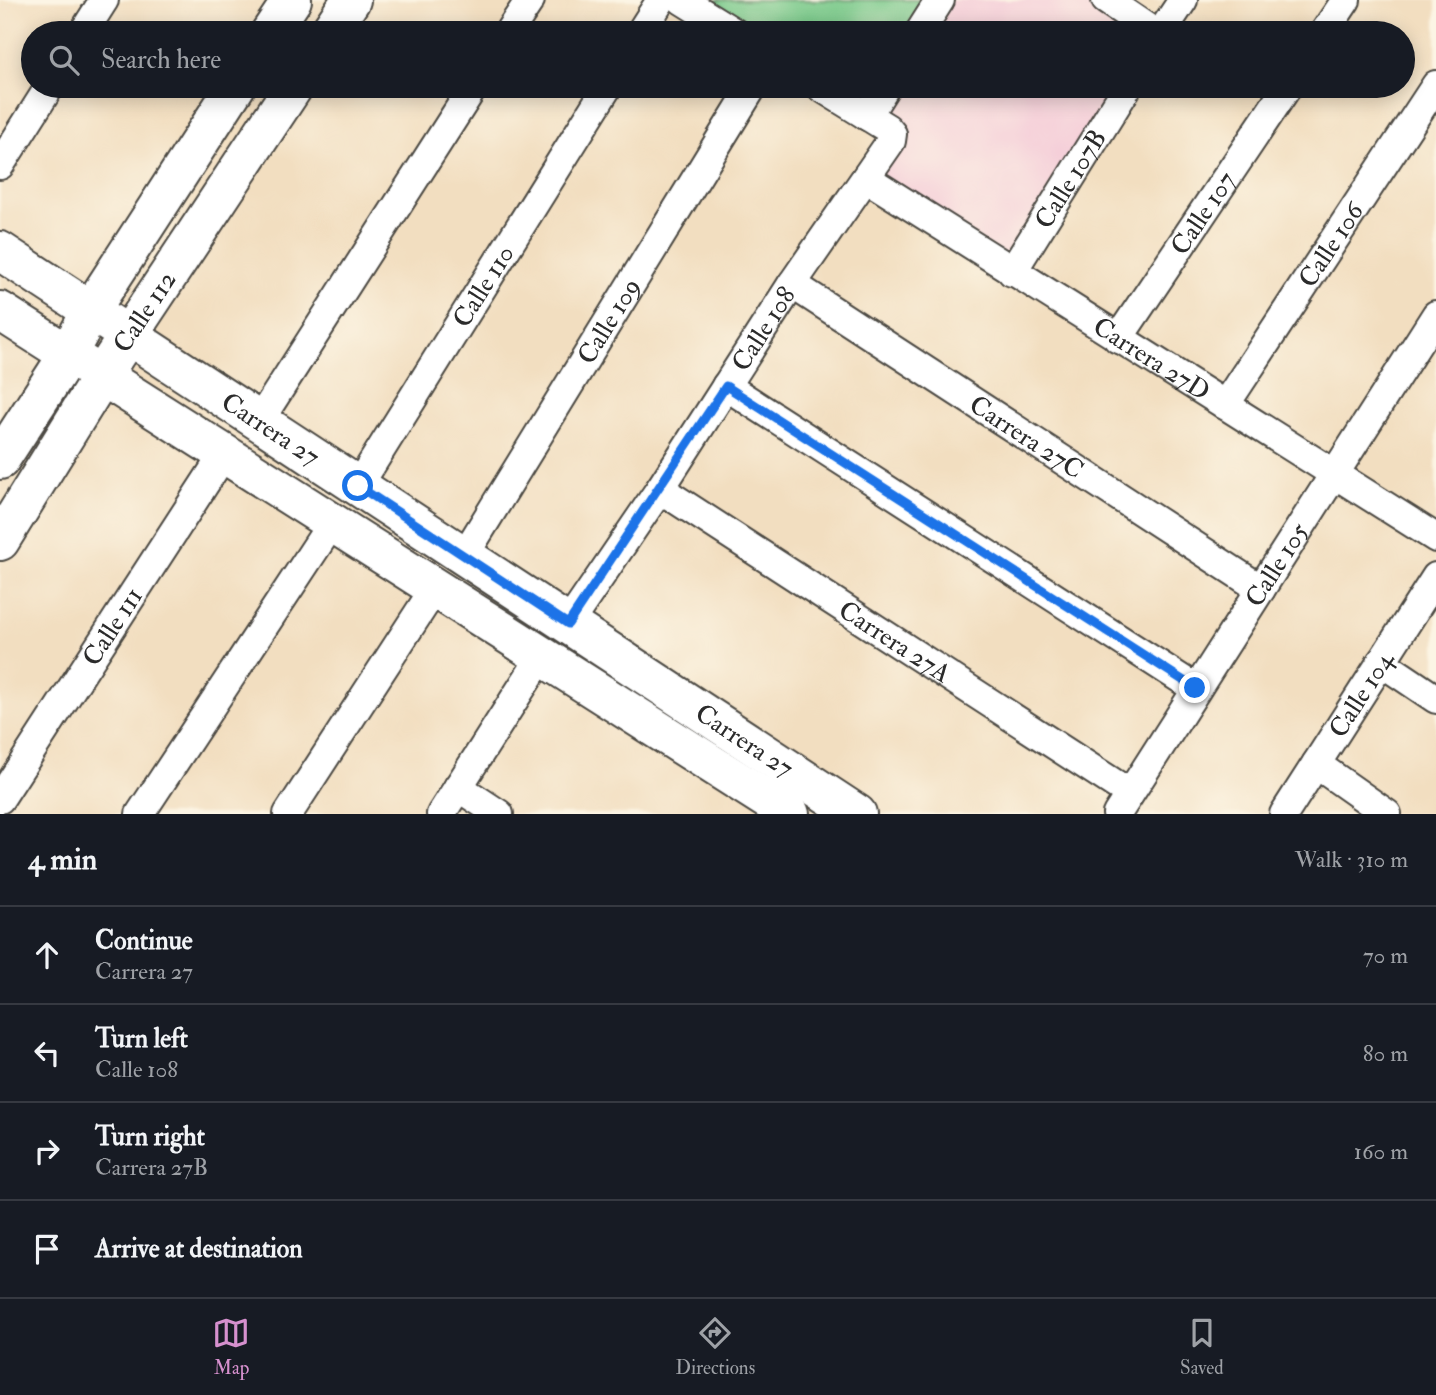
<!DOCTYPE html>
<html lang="en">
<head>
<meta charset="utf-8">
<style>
  :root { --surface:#171b24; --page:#242831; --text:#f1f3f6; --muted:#9ea1a6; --line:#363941; --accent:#d690ce }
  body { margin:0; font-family:"IM FELL Double Pica",serif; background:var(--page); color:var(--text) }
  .stop { position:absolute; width:21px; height:21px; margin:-16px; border:5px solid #1a73e8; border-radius:50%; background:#fff }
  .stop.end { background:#1a73e8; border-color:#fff; box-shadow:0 2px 7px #0008 }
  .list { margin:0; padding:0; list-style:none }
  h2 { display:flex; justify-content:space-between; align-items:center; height:91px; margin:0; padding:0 28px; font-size:30px }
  h2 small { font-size:23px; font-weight:400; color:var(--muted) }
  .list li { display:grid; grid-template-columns:46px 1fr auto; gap:21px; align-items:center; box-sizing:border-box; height:98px; padding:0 28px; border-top:2px solid var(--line) }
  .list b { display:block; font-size:26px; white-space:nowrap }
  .list p { margin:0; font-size:23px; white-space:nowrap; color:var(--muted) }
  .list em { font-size:23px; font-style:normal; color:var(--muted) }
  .icon { flex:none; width:38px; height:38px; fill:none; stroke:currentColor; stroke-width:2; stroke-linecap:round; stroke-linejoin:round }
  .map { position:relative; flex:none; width:1436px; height:814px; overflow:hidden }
  .search { position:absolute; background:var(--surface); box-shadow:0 4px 18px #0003; left:21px; right:21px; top:21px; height:77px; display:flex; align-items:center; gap:18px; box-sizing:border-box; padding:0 24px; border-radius:38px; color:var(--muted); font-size:26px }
  .sheet { height:483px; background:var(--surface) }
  nav { display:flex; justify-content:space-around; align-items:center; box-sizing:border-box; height:98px; border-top:2px solid var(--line); background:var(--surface); font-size:19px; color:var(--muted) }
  nav a { display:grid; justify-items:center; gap:4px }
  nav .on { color:var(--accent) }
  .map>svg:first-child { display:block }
  .built { fill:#f5cfd9 }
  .green { fill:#79c98a; stroke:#527a5a; stroke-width:2 }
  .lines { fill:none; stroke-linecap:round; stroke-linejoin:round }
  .street-casing { stroke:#494641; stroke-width:32 }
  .secondary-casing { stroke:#494641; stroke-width:42 }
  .street { stroke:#fff; stroke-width:28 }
  .secondary { stroke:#fff; stroke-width:38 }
  .route { stroke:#1a73e8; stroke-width:9 }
  .labels { text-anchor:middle; stroke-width:7; stroke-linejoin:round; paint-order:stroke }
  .street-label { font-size:26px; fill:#2b2b2b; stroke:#fcf5e5 }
</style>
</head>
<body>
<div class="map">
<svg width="1436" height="814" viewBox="0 0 1436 814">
  <rect width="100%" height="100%" fill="#fcf5e5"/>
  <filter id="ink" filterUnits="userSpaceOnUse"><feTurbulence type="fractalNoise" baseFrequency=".0143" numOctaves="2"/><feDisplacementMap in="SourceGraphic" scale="14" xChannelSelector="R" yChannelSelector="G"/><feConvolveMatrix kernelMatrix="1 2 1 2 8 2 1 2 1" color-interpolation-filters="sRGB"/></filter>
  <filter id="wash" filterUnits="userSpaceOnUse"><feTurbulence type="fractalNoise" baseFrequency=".00686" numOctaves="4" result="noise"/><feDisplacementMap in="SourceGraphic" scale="28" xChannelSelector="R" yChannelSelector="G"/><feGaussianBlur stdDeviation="1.57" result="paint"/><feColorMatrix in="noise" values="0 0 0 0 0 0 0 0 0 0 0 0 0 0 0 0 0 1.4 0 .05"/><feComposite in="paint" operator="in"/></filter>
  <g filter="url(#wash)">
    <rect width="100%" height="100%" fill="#f2dec0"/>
    <g class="built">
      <polygon points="940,0 1106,0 1155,33 919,33"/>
      <polygon points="886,86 1128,86 1012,272 866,178 891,141 867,116"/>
    </g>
    <polygon class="green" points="717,0 929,0 910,33 756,33 713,8"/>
  </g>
  <g filter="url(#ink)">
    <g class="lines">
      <defs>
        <g id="street">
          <polyline points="682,0 735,33"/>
          <polyline points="1106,0 1155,33"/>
          <polyline points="83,33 104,0"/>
          <polyline points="508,33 530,0"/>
          <polyline points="640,33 661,0"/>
          <polyline points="919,33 940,0"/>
          <polyline points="1161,33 1183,0"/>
          <polyline points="1324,33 1346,0"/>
          <polyline points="867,116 886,86"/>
          <polyline points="0,165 50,86"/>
          <path id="s1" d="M866,178L1436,538"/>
          <path id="s2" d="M1012,272L1128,86"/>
          <path id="s3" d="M792,284L1261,589"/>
          <path id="s4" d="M1118,339L1288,86"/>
          <polyline points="726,386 1195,688"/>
          <path id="s5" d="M1225,405L1436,85"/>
          <polyline points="259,421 474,86"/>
          <path id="s6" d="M358,486L608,86"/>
          <path id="s7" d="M660,489L1129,793"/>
          <path id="s8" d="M464,556L753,86"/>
          <path id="s9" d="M568,624L660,489L792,284L891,141L892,134L887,128L819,86"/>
          <polyline points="1381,662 1436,699"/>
          <polyline points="1316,764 1387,814"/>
          <polyline points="458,787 499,814"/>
          <path id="s10" d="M0,799L224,454"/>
          <polyline points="140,814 332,523"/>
          <polyline points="288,814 435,588"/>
          <polyline points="441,814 542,656"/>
          <path id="s11" d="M1117,814L1436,315"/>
          <path id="s12" d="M1284,814L1436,577"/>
        </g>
        <g id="secondary">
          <polyline points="270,33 292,0"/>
          <polyline points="329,33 351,0"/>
          <path id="s13" d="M0,251L857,814"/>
          <polyline points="0,311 790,814"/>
          <polyline points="0,460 59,369 101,294 236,86"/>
          <path id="s14" d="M0,541L114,357L294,86"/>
        </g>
      </defs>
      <use href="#street" class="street-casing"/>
      <use href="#secondary" class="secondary-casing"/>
      <use href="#street" class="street"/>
      <use href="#secondary" class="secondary"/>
    </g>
  </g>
  <g class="lines" filter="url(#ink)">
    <polyline class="route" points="358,486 568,624 726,386 1195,688"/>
  </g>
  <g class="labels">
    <g class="street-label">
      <text dy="9" stroke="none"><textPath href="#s2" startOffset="110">Calle 107B</textPath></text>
      <text dy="9" stroke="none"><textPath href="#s4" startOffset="152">Calle 107</textPath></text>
      <text dy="9" stroke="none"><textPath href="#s5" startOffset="192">Calle 106</textPath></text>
      <text dy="9" stroke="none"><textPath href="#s6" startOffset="236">Calle 110</textPath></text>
      <text dy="9" stroke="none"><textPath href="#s14" startOffset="271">Calle 112</textPath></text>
      <text dy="9" stroke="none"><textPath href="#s8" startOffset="276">Calle 109</textPath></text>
      <text dy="9" stroke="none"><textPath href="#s9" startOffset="354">Calle 108</textPath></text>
      <text dy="9" stroke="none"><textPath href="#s1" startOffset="338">Carrera 27D</textPath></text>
      <text dy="9" stroke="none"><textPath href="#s13" startOffset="324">Carrera 27</textPath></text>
      <text dy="9" stroke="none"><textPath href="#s3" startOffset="280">Carrera 27C</textPath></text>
      <text dy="9" stroke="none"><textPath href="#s11" startOffset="296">Calle 105</textPath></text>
      <text dy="9" stroke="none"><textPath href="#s10" startOffset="206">Calle 111</textPath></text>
      <text dy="9" stroke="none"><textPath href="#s7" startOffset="280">Carrera 27A</textPath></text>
      <text dy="9" stroke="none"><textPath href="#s12" startOffset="142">Calle 104</textPath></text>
      <text dy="9" stroke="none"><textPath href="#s13" startOffset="891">Carrera 27</textPath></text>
    </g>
  </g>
</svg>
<div class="stop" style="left:358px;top:486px"></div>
<div class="stop end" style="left:1195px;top:688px"></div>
<div class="search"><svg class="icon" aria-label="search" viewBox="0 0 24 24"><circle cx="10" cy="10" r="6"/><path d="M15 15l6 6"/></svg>Search here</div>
</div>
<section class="sheet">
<h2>4 min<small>Walk · 310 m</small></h2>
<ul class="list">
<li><svg class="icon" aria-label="ahead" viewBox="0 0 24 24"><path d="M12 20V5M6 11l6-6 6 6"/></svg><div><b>Continue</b><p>Carrera 27</p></div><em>70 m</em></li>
<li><svg class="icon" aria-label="left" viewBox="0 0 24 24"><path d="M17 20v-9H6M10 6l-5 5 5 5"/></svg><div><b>Turn left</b><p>Calle 108</p></div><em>80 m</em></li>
<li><svg class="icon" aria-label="right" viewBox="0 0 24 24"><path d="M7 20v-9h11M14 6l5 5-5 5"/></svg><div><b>Turn right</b><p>Carrera 27B</p></div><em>160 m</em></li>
<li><svg class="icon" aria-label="arrive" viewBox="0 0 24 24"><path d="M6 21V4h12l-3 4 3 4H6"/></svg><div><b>Arrive at destination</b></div></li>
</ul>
</section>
<nav>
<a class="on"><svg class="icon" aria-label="map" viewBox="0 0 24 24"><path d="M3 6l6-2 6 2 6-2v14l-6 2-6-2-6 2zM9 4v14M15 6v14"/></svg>Map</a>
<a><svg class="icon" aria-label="directions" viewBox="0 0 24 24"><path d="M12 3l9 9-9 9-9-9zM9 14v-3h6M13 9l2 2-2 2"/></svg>Directions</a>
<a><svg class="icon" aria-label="saved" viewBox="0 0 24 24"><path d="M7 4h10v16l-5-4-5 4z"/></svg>Saved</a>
</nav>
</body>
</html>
